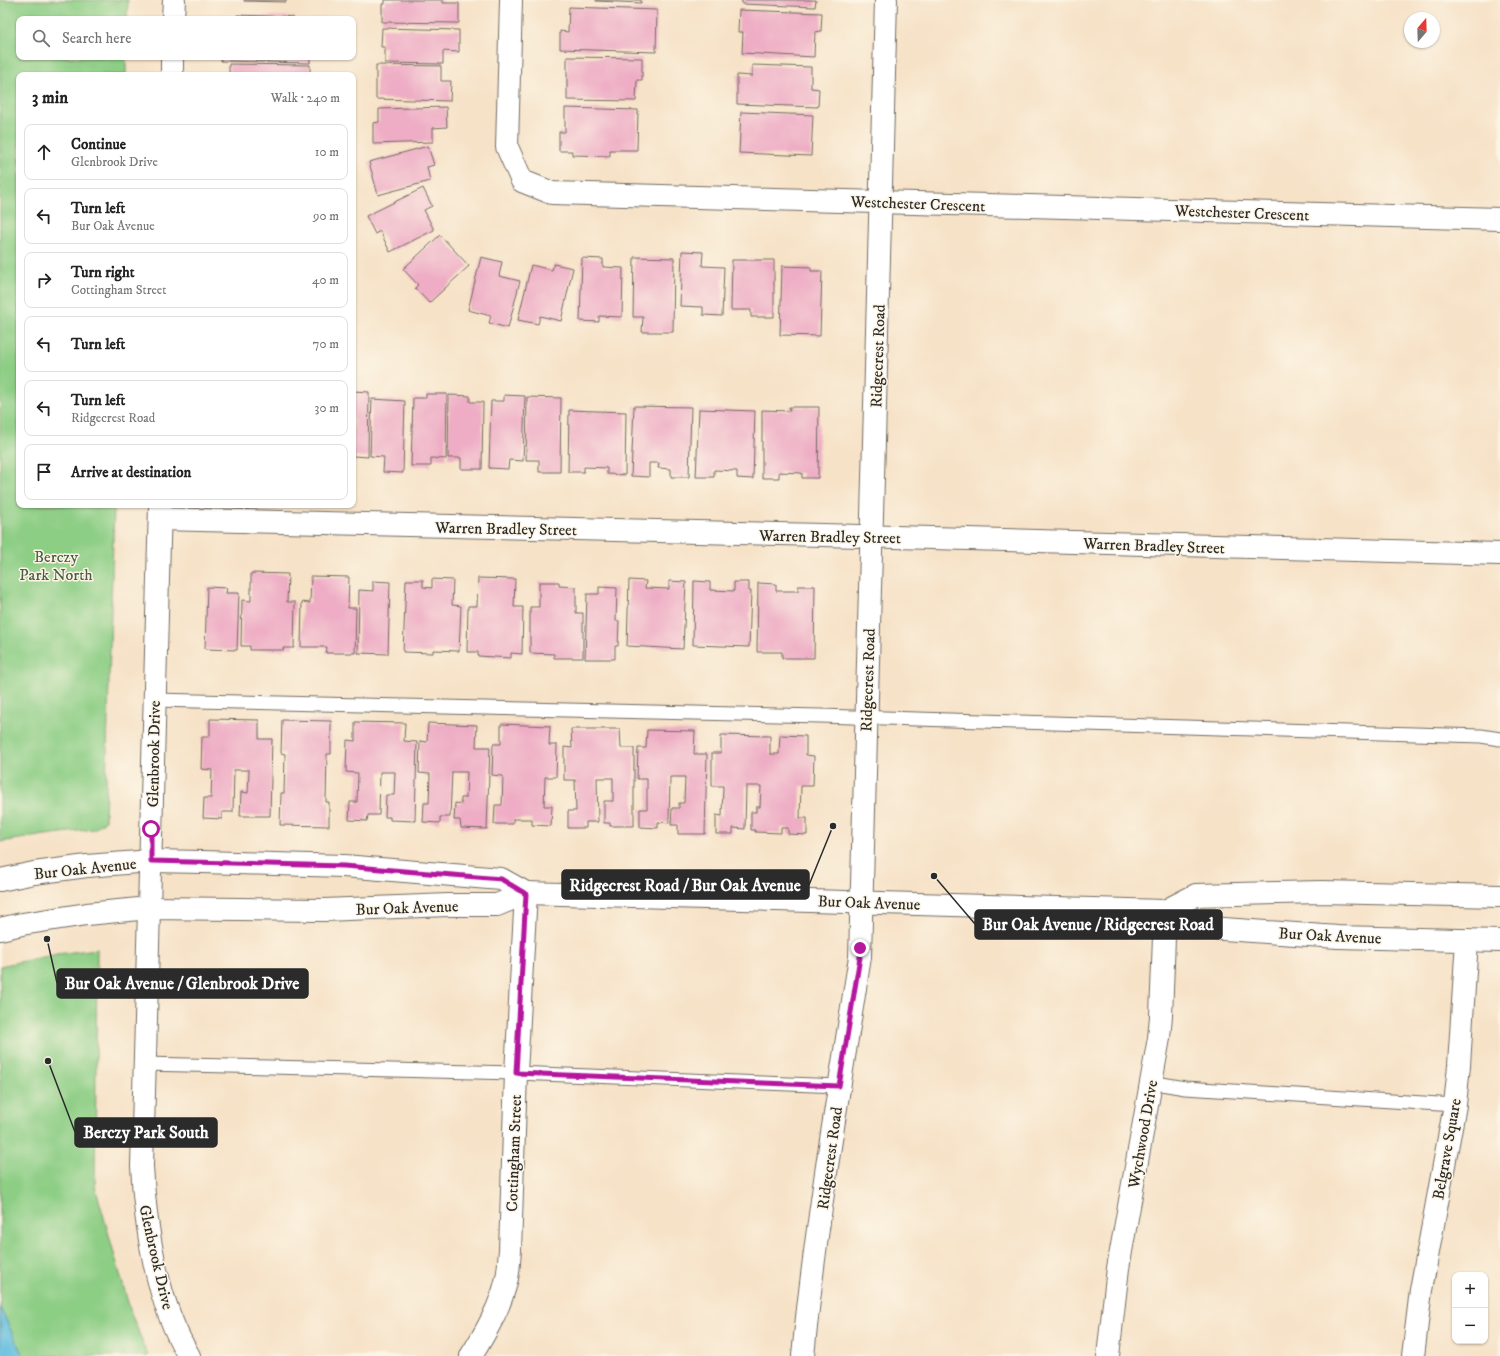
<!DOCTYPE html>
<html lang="en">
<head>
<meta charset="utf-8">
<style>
  :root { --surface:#fff; --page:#f6f6f6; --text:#222; --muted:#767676; --line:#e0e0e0 }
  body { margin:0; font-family:"IM FELL DW Pica",serif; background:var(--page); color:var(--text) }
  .controls { position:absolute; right:12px; bottom:12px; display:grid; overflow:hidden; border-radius:8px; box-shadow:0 1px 3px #0004 }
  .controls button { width:36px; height:36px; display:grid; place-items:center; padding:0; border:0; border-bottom:1px solid var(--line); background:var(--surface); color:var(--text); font:20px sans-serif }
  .compass { position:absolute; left:1404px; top:12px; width:36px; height:36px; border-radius:50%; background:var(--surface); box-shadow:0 1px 3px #0004; rotate:19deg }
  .stop { position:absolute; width:12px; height:12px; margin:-9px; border:3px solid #b5179e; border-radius:50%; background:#fff }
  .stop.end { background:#b5179e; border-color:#fff; box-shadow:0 1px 4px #0008 }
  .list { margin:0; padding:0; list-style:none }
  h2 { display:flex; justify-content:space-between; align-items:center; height:52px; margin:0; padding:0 16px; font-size:17px }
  h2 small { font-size:13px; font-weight:400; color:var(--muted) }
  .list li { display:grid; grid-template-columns:26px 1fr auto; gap:12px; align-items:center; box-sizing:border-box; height:56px; margin:0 8px 8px; padding:0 8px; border:1px solid var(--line); border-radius:8px }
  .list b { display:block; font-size:15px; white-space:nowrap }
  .list p { margin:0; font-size:13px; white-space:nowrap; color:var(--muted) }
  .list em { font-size:13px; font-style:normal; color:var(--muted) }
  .icon { flex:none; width:22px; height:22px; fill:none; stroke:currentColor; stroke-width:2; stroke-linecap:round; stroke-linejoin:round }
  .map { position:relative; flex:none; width:1500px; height:1356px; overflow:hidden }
  .search { position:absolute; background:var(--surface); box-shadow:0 1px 3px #0004; left:16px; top:16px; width:340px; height:44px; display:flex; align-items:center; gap:10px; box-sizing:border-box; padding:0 14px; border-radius:8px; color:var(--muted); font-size:15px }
  .panel { position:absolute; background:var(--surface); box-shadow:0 1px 3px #0004; left:16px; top:72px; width:340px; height:436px; border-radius:8px }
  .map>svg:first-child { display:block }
  .green { fill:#8dce85; stroke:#5c7c58 }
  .water { fill:#61bedf; stroke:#467485 }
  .building { fill:#eeadc5 }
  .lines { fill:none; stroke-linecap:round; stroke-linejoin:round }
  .lane-casing { stroke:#726b62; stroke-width:15 }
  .street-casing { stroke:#726b62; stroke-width:24 }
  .secondary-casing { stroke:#726b62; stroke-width:24 }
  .lane { stroke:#fff; stroke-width:13 }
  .street { stroke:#fff; stroke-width:22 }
  .secondary { stroke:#fff; stroke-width:22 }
  .route { stroke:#b5179e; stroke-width:5 }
  .labels { text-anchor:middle; stroke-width:3; stroke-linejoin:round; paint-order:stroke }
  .street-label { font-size:16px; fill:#2b2b2b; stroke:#fcf5e5 }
  .park-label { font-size:16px; fill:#485c46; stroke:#fcf5e5 }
  .leader { fill:none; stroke:#2b2b2b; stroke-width:1.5 }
  .callout-dot { fill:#2b2b2b; stroke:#fcf5e5; stroke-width:1.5 }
  .callout { fill:#2b2b2b; stroke:#2b2b2b; stroke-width:1.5 }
  .callout-label { font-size:17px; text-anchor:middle; font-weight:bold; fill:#fff }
</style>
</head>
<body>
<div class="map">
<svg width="1500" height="1356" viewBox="0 0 1500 1356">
  <rect width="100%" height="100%" fill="#fcf5e5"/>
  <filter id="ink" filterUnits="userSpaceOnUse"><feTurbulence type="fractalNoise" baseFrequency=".025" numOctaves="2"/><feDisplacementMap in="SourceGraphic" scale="8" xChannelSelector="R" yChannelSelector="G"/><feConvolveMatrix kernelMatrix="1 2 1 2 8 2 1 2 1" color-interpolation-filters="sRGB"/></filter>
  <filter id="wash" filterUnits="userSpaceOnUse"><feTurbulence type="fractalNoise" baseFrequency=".012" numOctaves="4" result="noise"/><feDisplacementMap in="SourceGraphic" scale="16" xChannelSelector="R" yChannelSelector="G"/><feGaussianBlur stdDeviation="0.9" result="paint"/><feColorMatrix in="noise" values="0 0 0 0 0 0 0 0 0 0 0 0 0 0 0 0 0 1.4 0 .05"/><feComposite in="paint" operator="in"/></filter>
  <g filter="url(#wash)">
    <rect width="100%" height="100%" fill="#f6e2c7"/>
    <g class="green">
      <polygon points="0,0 128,0 127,19 19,19 19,57 126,57 126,75 19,75 19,505 114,505 105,821 94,829 45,835 0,842"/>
      <polygon points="97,949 95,1186 131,1313 148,1356 0,1356 0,966 57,954"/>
    </g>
    <polygon class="water" points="0,1307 23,1356 0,1356"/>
    <g id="blocks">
      <g class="building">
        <polygon points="244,0 286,0 286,2 244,1"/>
        <polygon points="385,0 443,0 443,3 459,3 459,23 382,22 382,4 385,4"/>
        <polygon points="596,0 641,0 641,3 596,1"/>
        <polygon points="742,0 816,0 815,7 742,4"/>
        <polygon points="569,7 657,10 656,52 560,49 560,31 568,32"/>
        <polygon points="739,10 822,13 821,31 815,32 814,57 742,53 743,32 738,32"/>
        <polygon points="237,15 293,17 293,19 236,19"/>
        <polygon points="382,28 459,30 459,52 443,51 443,64 385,63 385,47 381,47"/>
        <polygon points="221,57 310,57 310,63 221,61"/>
        <polygon points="567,57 642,58 642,80 637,80 636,101 567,100"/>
        <polygon points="229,64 310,65 310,75 229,75"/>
        <polygon points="376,65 441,66 441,81 451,81 450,101 376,99"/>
        <polygon points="752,65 811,67 811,88 819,89 818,107 737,104 737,75 752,76"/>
        <polygon points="446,107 447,127 433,128 433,142 373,144 373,123 379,122 379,109"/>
        <polygon points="565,108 638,110 637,150 610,150 610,156 572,155 572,151 559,151 559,132 565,132"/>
        <polygon points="741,112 813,115 811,156 739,153"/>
        <polygon points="428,146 434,165 427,167 430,181 378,195 369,162"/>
        <polygon points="423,188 432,206 424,210 434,230 390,252 380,231 375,234 366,216"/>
        <polygon points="440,235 469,266 429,303 415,288 418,285 403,269"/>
        <polygon points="682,251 703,252 702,266 724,267 722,316 703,315 703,307 680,306"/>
        <polygon points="481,257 502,262 499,276 520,281 508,328 489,323 491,316 468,310"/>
        <polygon points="634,257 674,258 673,332 642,332 643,317 633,317"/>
        <polygon points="582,258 603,259 603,267 623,268 622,317 599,316 599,322 580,321"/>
        <polygon points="732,260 774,260 774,317 751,317 751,310 731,310"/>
        <polygon points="554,264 573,268 561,321 540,316 538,324 518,320 531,265 552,270"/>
        <polygon points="782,266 811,267 811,271 822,271 820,336 780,335"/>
        <polygon points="353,391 369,392 368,457 353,456"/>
        <polygon points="426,394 447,394 446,459 431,458 431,466 411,466 413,398 426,398"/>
        <polygon points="449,395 470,396 470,402 483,402 482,469 461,469 461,458 448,458"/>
        <polygon points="504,395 525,396 523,461 509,460 508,469 489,468 491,401 504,401"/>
        <polygon points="527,397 561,398 560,472 539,472 539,460 526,460"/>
        <polygon points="372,399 405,401 403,473 383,472 384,457 370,456"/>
        <polygon points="634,406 691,407 689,477 671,477 671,469 658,468 659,463 649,463 649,477 631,476"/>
        <polygon points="789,407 819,407 818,478 802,478 802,473 779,472 779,478 762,478 762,410 790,411"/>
        <polygon points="699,409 755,411 753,479 737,478 737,471 714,470 714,477 696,477"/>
        <polygon points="569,410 626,412 625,475 607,474 607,468 584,467 584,472 568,472"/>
        <polygon points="251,573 288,574 287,602 295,602 294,648 283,648 284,650 250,650 250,646 241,646 242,600 251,601"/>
        <polygon points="311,576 349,577 348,608 356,608 355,653 326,653 327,647 301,647 302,602 310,603"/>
        <polygon points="478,578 515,579 514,607 523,607 522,654 511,653 511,658 478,656 478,652 467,652 468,606 477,606"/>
        <polygon points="432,579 453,580 452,605 461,606 459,651 433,650 433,653 403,652 406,580 423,580 423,587 432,588"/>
        <polygon points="629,580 646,581 645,588 669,589 669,581 686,582 683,649 627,646"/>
        <polygon points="373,581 390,582 388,654 358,653 359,590 373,591"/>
        <polygon points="694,581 710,582 710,590 734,591 734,582 749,582 749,591 751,591 749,647 693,645"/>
        <polygon points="539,582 559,582 559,586 576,587 576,613 583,613 583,658 554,658 554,654 530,653 530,607 539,607"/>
        <polygon points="758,583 776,584 776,591 798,591 798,586 815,586 814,658 782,658 782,652 757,652"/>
        <polygon points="207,587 227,588 226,593 239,593 237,650 205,649"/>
        <polygon points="599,587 617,588 616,621 619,621 618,646 615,646 615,659 585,659 587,594 599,594"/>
        <polygon points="210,719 259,720 259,739 272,739 270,816 240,816 241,792 248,793 249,770 234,770 233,812 222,812 222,819 203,818 204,798 211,798 212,770 201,769 202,737 210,737"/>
        <polygon points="282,720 331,721 331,754 327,754 326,802 329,802 329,826 280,825 281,793 284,793 285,754 281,753"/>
        <polygon points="355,722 405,723 404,741 417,742 415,821 390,820 390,817 385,817 386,795 394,795 395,772 380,772 379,815 368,815 367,821 349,820 350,802 357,802 358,773 346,772 347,740 355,741"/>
        <polygon points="428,723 477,725 476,747 490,747 487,829 461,828 460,820 454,820 455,803 461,804 461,798 466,798 467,772 452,772 450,817 440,817 440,823 423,822 424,803 429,803 430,774 419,773 420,741 427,742"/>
        <polygon points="501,724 550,726 549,745 557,745 556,777 545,777 544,806 552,806 551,826 532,825 532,819 513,819 513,824 494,824 495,805 502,805 503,776 492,775 493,744 501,744"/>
        <polygon points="571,729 620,729 621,748 634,748 634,826 610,826 610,823 604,823 604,801 613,801 613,778 597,778 598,822 586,822 586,828 568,828 568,811 576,811 575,780 564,780 564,747 572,748"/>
        <polygon points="647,730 695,731 694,754 707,754 705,834 678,834 678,825 671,825 672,808 679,808 679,803 684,803 685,777 670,777 669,823 658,822 658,828 640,827 640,809 647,809 647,779 637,779 638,748 646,748"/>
        <polygon points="721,735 770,736 770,754 779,754 780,735 806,736 806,755 814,756 813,786 801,786 800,818 807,818 807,835 788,834 788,828 781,828 781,833 755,832 755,830 751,830 751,812 756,812 756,807 760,807 761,786 746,786 745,829 733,828 733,834 716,834 716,815 722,816 723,786 712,786 712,753 721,753"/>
      </g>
    </g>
  </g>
  <g filter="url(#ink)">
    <use href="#blocks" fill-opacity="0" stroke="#726b62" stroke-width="1"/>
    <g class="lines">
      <defs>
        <g id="lane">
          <polyline points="154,700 820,716 1481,736 1500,739"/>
          <polyline points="144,1064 516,1073 839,1086"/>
          <polyline points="1150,1082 1185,1088 1455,1105"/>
        </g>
        <g id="street">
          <polyline points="511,0 507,147 522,181 552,193 1500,219"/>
          <polyline points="173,19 174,0"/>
          <polyline points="172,75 172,57"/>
          <path d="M160,505L142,1166C145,1227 157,1303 189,1356"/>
          <polyline points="160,519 823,535 1500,554"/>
          <path d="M471,1356C486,1332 501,1306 507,1278C509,1269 509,1259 510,1250L516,1073L526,893"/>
          <path d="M803,1356C816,1222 839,1090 860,957L886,0"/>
          <polyline points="1108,1356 1118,1268 1159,1038 1161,1016 1165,911"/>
          <polyline points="1413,1356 1421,1290 1455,1105 1459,1065 1467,940"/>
        </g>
        <g id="secondary">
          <polyline points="0,880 34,873 87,866 151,861 203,862 344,866 501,879 526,893"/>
          <polyline points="1165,911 1196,895 1322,892 1500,896"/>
          <polyline points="0,929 22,924 87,914 149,908 324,910 448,905 497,905 526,893 1165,911 1195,927 1338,937 1500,941"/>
        </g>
      </defs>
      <use href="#lane" class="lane-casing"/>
      <use href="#street" class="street-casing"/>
      <use href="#secondary" class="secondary-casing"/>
      <use href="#lane" class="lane"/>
      <use href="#street" class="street"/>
      <use href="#secondary" class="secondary"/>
    </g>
  </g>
  <g class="lines" filter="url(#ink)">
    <polyline class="route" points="151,829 151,861 344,866 501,879 526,894 516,1073 839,1086 860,957 860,948"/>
  </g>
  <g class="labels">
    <g class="street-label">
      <text transform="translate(918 203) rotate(2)" y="6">Westchester Crescent</text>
      <text transform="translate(1242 212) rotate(2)" y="6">Westchester Crescent</text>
      <text transform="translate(877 356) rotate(-88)" y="6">Ridgecrest Road</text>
      <text transform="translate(506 528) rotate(1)" y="6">Warren Bradley Street</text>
      <text transform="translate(830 536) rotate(1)" y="6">Warren Bradley Street</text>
      <text transform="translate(1154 545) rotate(2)" y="6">Warren Bradley Street</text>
      <text transform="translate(867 680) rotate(-88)" y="6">Ridgecrest Road</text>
      <text transform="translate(153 754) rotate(-89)" y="6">Glenbrook Drive</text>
      <text transform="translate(85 868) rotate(-6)" y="6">Bur Oak Avenue</text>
      <text transform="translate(869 902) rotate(2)" y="6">Bur Oak Avenue</text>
      <text transform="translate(407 907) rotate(-2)" y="6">Bur Oak Avenue</text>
      <text transform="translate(1330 935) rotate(3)" y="6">Bur Oak Avenue</text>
      <text transform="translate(1142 1134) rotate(-80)" y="6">Wychwood Drive</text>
      <text transform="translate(1446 1149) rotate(-80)" y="6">Belgrave Square</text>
      <text transform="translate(513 1153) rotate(-88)" y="6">Cottingham Street</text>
      <text transform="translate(829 1158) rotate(-82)" y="6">Ridgecrest Road</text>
      <text transform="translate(157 1257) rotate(77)" y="6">Glenbrook Drive</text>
    </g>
    <g class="park-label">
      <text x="56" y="562">Berczy<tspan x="56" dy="18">Park North</tspan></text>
    </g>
  </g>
  <path class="leader" d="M833 826L809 885M934 876L975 924M47 939L57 983M48 1061L75 1132"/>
  <g class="callout-dot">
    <circle cx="833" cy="826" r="4"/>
    <circle cx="934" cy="876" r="4"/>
    <circle cx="47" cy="939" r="4"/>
    <circle cx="48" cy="1061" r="4"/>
  </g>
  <g class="callout">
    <rect x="562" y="870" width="247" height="29" rx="4"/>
    <rect x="975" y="910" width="247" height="29" rx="4"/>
    <rect x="57" y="969" width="251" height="29" rx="4"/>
    <rect x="75" y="1118" width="142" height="29" rx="4"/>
  </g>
  <g class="callout-label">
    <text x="685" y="891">Ridgecrest Road / Bur Oak Avenue</text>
    <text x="1098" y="930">Bur Oak Avenue / Ridgecrest Road</text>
    <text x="182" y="989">Bur Oak Avenue / Glenbrook Drive</text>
    <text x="146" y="1138">Berczy Park South</text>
  </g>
</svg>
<div class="controls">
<button>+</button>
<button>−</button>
</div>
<svg class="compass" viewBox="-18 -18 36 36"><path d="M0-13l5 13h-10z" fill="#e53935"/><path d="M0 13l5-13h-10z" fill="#767676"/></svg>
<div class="stop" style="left:151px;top:829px"></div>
<div class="stop end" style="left:860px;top:948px"></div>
<div class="search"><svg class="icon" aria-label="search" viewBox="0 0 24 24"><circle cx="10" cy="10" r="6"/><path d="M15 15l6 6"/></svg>Search here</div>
<section class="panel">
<h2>3 min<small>Walk · 240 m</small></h2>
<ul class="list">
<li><svg class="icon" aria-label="ahead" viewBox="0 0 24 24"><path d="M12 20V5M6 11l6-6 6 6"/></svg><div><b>Continue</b><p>Glenbrook Drive</p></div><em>10 m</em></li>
<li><svg class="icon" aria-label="left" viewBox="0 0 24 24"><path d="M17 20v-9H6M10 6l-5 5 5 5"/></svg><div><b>Turn left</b><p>Bur Oak Avenue</p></div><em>90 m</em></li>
<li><svg class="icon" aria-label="right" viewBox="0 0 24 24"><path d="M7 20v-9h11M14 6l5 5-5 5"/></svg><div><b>Turn right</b><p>Cottingham Street</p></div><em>40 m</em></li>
<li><svg class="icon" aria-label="left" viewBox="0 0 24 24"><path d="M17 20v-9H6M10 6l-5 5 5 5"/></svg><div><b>Turn left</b></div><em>70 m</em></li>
<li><svg class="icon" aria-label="left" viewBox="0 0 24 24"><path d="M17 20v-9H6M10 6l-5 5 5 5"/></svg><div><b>Turn left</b><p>Ridgecrest Road</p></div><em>30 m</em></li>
<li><svg class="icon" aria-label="arrive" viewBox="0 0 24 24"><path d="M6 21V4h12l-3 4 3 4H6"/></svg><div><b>Arrive at destination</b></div></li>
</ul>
</section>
</div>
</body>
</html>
